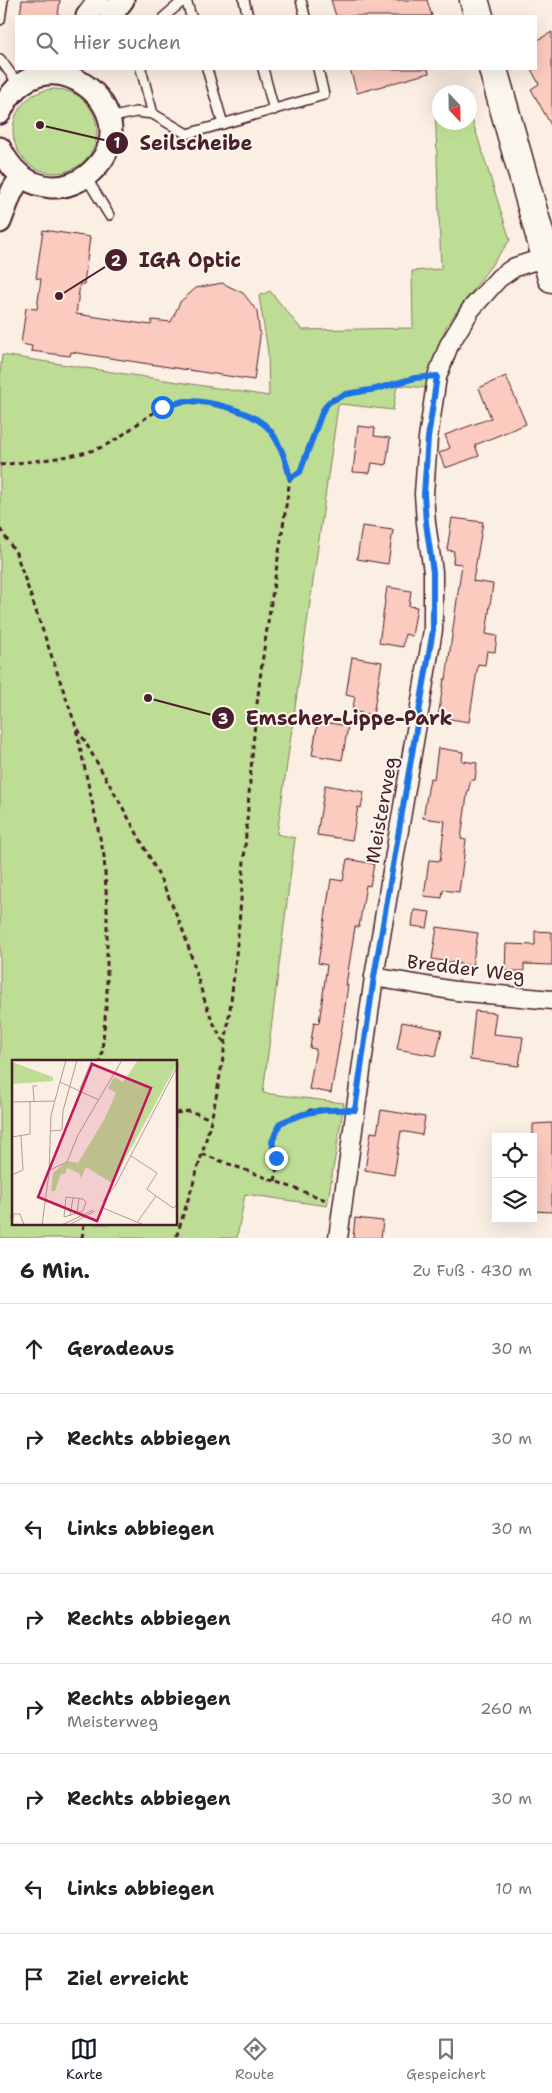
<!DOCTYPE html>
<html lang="de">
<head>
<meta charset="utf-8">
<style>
  :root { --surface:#fff; --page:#f6f6f6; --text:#222; --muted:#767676; --line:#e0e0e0; --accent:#111827 }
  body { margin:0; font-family:"Shantell Sans",sans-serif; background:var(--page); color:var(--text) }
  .controls { position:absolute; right:15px; bottom:15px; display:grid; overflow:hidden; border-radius:0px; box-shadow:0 5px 20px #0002 }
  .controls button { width:45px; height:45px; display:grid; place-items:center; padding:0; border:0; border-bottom:1px solid var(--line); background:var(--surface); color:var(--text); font:25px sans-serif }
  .compass { position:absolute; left:432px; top:85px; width:45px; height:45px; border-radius:50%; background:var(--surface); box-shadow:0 5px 20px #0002; rotate:158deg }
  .stop { position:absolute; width:15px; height:15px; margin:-11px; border:4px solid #1a73e8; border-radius:50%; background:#fff }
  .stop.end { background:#1a73e8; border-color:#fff; box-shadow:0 1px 5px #0008 }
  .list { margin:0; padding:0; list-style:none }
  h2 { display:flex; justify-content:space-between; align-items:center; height:65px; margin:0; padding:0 20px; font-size:21px }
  h2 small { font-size:16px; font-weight:400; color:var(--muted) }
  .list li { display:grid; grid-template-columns:32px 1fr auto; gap:15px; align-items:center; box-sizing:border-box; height:90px; padding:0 20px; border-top:1px solid var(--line) }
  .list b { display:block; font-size:19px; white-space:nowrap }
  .list p { margin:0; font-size:16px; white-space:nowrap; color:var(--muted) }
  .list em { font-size:16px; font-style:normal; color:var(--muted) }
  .icon { flex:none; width:28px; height:28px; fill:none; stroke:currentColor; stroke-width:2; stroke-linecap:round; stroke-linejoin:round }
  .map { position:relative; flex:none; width:552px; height:1238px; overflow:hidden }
  .search { position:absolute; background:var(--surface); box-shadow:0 5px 20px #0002; left:15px; right:15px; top:15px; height:55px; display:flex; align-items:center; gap:12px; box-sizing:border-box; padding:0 18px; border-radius:0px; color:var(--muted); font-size:19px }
  .sheet { height:785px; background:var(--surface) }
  nav { display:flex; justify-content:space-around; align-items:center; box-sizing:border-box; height:70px; border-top:1px solid var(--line); background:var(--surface); font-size:14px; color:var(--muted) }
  nav a { display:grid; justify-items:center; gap:2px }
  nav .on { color:var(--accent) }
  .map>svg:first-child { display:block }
  .green { fill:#bddd95; stroke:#847e60; fill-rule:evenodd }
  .building { fill:#facbbe; stroke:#4a1f2b }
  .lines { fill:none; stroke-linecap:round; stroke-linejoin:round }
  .service-casing { stroke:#4a1f2b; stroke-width:12 }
  .minor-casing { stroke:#4a1f2b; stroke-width:21 }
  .tertiary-casing { stroke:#4a1f2b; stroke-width:25 }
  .primary-casing { stroke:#4a1f2b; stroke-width:31 }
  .path { stroke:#4a1f2b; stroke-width:3; stroke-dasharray:5 4; stroke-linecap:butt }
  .service { stroke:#fbf7ec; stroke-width:9 }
  .minor { stroke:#fbf7ec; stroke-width:18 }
  .tertiary { stroke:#fbf7ec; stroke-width:21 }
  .primary { stroke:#fbf7ec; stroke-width:28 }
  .route { stroke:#1a73e8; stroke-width:6 }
  .labels { text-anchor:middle; stroke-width:4; stroke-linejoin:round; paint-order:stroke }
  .street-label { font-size:19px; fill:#4a1f2b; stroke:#fbf7ec }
  .inset-road { fill:none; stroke:#b49b99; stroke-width:1 }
  .view { fill:#c2185b; fill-opacity:0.15; stroke:#c2185b; stroke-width:2.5 }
  .inset-edge { fill:none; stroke:#4a1f2b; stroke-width:2.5 }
  .leader { fill:none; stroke:#4a1f2b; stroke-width:2 }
  .callout-dot { fill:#4a1f2b; stroke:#fbf7ec; stroke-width:2 }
  .mark-label { font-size:15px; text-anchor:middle; font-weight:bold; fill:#fff }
  .callout-label { font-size:20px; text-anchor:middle; font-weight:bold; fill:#4a1f2b; stroke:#fbf7ec; stroke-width:4; stroke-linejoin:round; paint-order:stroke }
</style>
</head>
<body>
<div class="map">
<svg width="552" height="1238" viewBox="0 0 552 1238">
  <rect width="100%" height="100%" fill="#fbeee3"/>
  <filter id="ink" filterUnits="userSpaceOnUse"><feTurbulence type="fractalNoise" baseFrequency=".02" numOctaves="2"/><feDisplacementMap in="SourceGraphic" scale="10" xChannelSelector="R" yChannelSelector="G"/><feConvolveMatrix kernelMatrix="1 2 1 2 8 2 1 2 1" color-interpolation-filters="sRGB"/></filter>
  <g filter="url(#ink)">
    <g class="green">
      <circle cx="55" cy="131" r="42"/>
      <path d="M435,103H439L440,122H470V113L510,240L447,325L432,364L427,388L397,385L393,410L341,404L338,406L277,834L295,838L263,1093L344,1103L327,1206L245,1194L237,1238H0V376L2,355L269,396L268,352L259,296L270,291L302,330L413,328L412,271L441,269ZM14,1062H176V1224H14Z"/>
    </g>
    <g class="building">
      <polygon points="22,0 60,0 58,16 20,16"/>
      <polygon points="331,0 427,0 432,16 336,16"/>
      <polygon points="552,32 552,127 531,89 539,84 531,69 536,69 536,41"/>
      <polygon points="350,69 428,69 429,73 357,93"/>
      <polygon points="43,230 90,237 84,284 80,284 76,314 151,325 152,320 171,322 180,302 196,288 222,283 243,293 257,311 260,336 254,380 71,352 70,356 31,351 32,346 21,344 26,308 37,309 41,279 36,278"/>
      <polygon points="506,376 526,424 475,445 479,456 445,468 439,453 450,448 445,435 491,418 479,388"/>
      <polygon points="358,426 375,428 374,436 390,438 386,465 372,463 370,473 353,472"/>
      <polygon points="452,518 483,522 473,581 493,584 486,634 497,636 495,652 487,651 485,665 478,664 469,722 438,717 444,679 446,679 462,564 453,563 454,551 447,550"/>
      <polygon points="362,526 393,530 388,564 357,559"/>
      <polygon points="387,587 411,591 409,606 417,607 412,636 405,634 403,647 379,643"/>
      <polygon points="352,657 382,662 373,715 352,711 355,697 346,695"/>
      <polygon points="318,721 348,726 342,760 312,755"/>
      <polygon points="438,748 463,752 462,761 477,763 475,780 471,780 467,795 461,839 466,840 459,892 443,890 442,898 424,896 429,860 440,861 445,821 423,818 430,778 434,779"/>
      <polygon points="325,785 364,792 361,808 358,807 352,840 317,835"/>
      <polygon points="347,859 374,864 370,886 366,885 359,927 355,927 346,985 348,985 343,1021 331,1093 309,1089 316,1049 310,1048 314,1022 319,1023 327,965 318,963 331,879 343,881"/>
      <polygon points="414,910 430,912 427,928 412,926"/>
      <polygon points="437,927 478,933 472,966 432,959"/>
      <polygon points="535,931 552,932 552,965 524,964 524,971 505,971 506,944 535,945"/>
      <polygon points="475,1011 496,1013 493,1034 523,1037 519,1066 470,1060"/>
      <polygon points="402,1022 442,1030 436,1056 397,1049"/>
      <polygon points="381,1110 425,1117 422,1135 401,1131 394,1175 365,1170 371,1132 377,1133"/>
      <polygon points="552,1123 552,1212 533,1211 533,1124"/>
      <polygon points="355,1218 383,1221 381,1238 353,1238"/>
    </g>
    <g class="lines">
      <defs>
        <g id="service">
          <polyline points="186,0 191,16"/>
          <polyline points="244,0 248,16"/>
          <polyline points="301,0 305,16"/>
          <polyline points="165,16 184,0"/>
          <polyline points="0,20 3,0"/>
          <polyline points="0,59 19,85"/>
          <polyline points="141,69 153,114 187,134 324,95 318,69"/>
          <polyline points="207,69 223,124"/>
          <polyline points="263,69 274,110"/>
          <polyline points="109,118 136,112 153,114"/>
          <polyline points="86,177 109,215"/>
        </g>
        <g id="minor">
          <polyline points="374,977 456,991 552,1000"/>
          <polyline points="338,1238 374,977 433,630 433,572 426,523 424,494 428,438 437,377 449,345 471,309 499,278 515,267 546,257"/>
        </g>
        <g id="tertiary">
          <polyline points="87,16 99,0"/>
          <polyline points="111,16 123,0"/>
          <path d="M0,113C41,21 156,112 92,171C82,181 66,188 51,187C26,185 11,170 0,148"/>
          <polyline points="0,222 12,191 21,177"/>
        </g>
        <g id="primary">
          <polyline points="474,0 479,16"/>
          <polyline points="493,69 552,278"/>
        </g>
      </defs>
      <use href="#service" class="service-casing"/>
      <use href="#minor" class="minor-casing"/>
      <use href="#tertiary" class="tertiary-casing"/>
      <use href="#primary" class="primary-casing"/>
      <g class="path">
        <path d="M0,465C31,461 64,459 94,450C121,441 138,420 162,408C188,394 250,407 269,429C280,443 286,461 290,478C278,567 260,656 253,746C243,858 239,971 219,1081C210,1135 192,1186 176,1238"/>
        <polyline points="290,478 300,472 323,410 329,402 336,397 377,389 419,377"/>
        <polyline points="0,529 16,553 75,724 104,856 107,907 107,997 101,1062"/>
        <path d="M78,729C113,792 152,854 179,921C195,959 202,1009 224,1042"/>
        <polyline points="176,1113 190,1111 211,1119"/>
        <polyline points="202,1154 326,1200"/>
        <path d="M275,1181C281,1156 265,1147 280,1123L311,1110L339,1109"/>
        <polyline points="82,1238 84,1224"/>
      </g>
      <use href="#service" class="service"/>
      <use href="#minor" class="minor"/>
      <use href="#tertiary" class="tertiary"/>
      <use href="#primary" class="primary"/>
    </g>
  </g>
  <g class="lines" filter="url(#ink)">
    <path class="route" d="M162,407C170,405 178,402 185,401C208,400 252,411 268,428C280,441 286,461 290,478L300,472L323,410L329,402L346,394L376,389L415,378L437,376L428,438L424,494L426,523L433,572V630L374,977L355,1110C322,1109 310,1110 280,1123L272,1142L276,1158"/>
  </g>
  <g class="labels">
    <g class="street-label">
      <text transform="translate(381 810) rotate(-80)" y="7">Meisterweg</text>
      <text transform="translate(466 968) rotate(7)" y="7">Bredder Weg</text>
    </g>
  </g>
  <g transform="translate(12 1060)">
    <rect width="165" height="165" fill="#fbeee3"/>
    <path d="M126,0H165V4L100,123L74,107L69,118L67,113L55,108L53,114H49L43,131H39L41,113L56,101L66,103L92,60L104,33L96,28L102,17L111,22ZM0,2L41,17V21L0,24Z" fill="#bddd95"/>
    <path class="inset-road" d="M48,22L87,40M68,29L80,0M0,42L42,41M22,42L21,26H25M39,71L50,70L51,51L65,0M0,77L18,74V42M119,96L145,113L135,129L144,136L126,161M38,110L55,102L66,75L110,0M0,115L11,110L9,76M144,136L161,148L165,145M54,137L71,139L74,142L71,151L52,157ZM91,141L103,126L165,7M91,148L132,165M65,154L67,138M58,156L61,138M1,159V154H8L12,165M59,164L83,151M30,165L37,113L39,55L54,0M50,165L81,150"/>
    <path class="view" d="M80,4L139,28L85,161L26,137Z"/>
    <rect width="165" height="165" class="inset-edge"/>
  </g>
  <path class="leader" d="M40 125L117 143M59 296L116 260M148 698L223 718"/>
  <g class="callout-dot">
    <circle cx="40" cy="125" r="5"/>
    <circle cx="59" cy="296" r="5"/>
    <circle cx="148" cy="698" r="5"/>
    <circle cx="117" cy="143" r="12"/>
    <circle cx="116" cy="260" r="12"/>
    <circle cx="223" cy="718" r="12"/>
  </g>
  <g class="mark-label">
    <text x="117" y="148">1</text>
    <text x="116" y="266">2</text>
    <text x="223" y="724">3</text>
  </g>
  <g class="callout-label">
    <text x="196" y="150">Seilscheibe</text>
    <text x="190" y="267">IGA Optic</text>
    <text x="349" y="725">Emscher-Lippe-Park</text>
  </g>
</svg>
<div class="controls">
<button><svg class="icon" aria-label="locate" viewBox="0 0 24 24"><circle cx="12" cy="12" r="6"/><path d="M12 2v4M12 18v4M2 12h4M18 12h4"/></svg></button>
<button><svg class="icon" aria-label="layers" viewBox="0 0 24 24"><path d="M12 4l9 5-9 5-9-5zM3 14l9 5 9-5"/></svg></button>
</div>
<svg class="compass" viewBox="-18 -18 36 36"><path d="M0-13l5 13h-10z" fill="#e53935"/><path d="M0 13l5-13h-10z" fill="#767676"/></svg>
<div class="stop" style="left:162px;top:407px"></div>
<div class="stop end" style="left:276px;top:1158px"></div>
<div class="search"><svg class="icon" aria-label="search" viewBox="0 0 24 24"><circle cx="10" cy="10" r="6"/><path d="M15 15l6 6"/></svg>Hier suchen</div>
</div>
<section class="sheet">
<h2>6 Min.<small>Zu Fuß · 430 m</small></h2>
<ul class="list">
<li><svg class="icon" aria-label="ahead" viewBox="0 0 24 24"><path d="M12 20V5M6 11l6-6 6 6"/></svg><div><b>Geradeaus</b></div><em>30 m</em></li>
<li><svg class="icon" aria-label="right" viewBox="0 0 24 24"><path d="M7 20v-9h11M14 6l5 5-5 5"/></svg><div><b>Rechts abbiegen</b></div><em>30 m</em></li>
<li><svg class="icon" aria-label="left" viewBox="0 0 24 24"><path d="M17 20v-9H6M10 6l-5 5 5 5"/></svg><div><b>Links abbiegen</b></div><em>30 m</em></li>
<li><svg class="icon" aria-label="right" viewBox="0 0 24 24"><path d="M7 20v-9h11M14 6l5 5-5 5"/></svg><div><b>Rechts abbiegen</b></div><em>40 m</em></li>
<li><svg class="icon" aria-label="right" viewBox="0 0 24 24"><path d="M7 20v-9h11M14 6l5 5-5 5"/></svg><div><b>Rechts abbiegen</b><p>Meisterweg</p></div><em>260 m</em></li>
<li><svg class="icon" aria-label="right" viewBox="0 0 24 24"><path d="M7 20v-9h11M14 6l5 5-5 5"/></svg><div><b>Rechts abbiegen</b></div><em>30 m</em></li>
<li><svg class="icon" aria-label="left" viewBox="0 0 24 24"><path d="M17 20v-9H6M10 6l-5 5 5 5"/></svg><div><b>Links abbiegen</b></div><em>10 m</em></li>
<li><svg class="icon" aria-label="arrive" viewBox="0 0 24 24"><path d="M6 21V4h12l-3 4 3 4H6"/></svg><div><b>Ziel erreicht</b></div></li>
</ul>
</section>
<nav>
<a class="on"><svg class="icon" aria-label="map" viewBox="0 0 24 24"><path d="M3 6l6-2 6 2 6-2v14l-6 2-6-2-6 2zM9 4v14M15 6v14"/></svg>Karte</a>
<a><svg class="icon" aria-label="directions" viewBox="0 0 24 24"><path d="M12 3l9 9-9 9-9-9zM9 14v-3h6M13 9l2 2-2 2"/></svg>Route</a>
<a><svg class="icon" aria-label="saved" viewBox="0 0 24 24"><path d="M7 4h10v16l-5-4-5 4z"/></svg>Gespeichert</a>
</nav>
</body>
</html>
